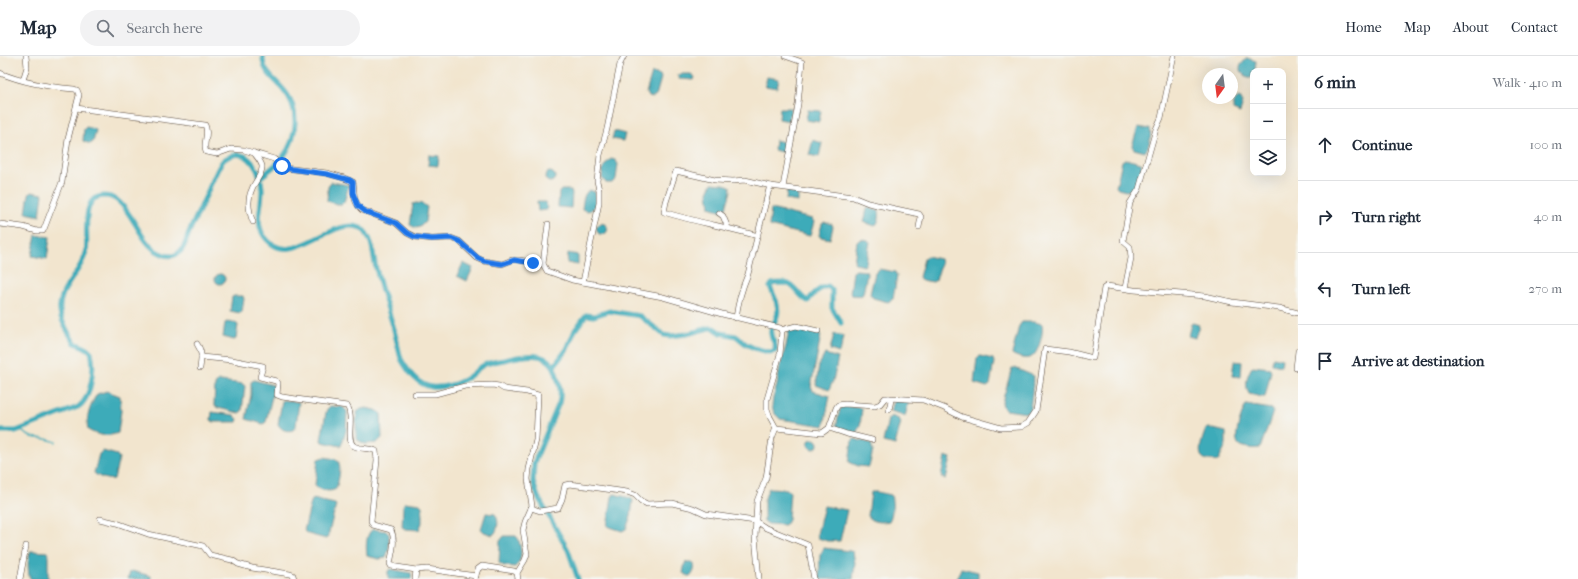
<!DOCTYPE html>
<html lang="en">
<head>
<meta charset="utf-8">
<style>
  :root { --surface:#fff; --page:#f2f2f3; --text:#1f2937; --muted:#747a83; --line:#e0e1e3 }
  body { margin:0; font-family:"IM FELL French Canon",serif; background:var(--page); color:var(--text) }
  .controls { position:absolute; right:12px; top:12px; display:grid; overflow:hidden; border-radius:8px; box-shadow:0 4px 16px #0002 }
  .controls button { width:36px; height:36px; display:grid; place-items:center; padding:0; border:0; border-bottom:1px solid var(--line); background:var(--surface); color:var(--text); font:20px sans-serif }
  .compass { position:absolute; left:1202px; top:12px; width:36px; height:36px; border-radius:50%; background:var(--surface); box-shadow:0 4px 16px #0002; rotate:194deg }
  .stop { position:absolute; width:12px; height:12px; margin:-9px; border:3px solid #1a73e8; border-radius:50%; background:#fff }
  .stop.end { background:#1a73e8; border-color:#fff; box-shadow:0 1px 4px #0008 }
  .list { margin:0; padding:0; list-style:none }
  h2 { display:flex; justify-content:space-between; align-items:center; height:52px; margin:0; padding:0 16px; font-size:17px }
  h2 small { font-size:13px; font-weight:400; color:var(--muted) }
  .list li { display:grid; grid-template-columns:26px 1fr auto; gap:12px; align-items:center; box-sizing:border-box; height:72px; padding:0 16px; border-top:1px solid var(--line) }
  .list b { display:block; font-size:15px; white-space:nowrap }
  .list em { font-size:13px; font-style:normal; color:var(--muted) }
  .icon { flex:none; width:22px; height:22px; fill:none; stroke:currentColor; stroke-width:2; stroke-linecap:round; stroke-linejoin:round }
  .map { position:relative; flex:none; width:1298px; height:523px; overflow:hidden }
  header { display:flex; align-items:center; gap:24px; box-sizing:border-box; height:56px; padding:0 20px; background:var(--surface); border-bottom:1px solid var(--line) }
  header strong { font-size:19px }
  nav { display:flex; gap:22px; margin-inline-start:auto; font-size:14px }
  .search { width:280px; height:36px; background:var(--page); display:flex; align-items:center; gap:10px; box-sizing:border-box; padding:0 14px; border-radius:22px; color:var(--muted); font-size:15px }
  main { display:flex }
  aside { flex:1; background:var(--surface) }
  .map>svg:first-child { display:block }
  .water { fill:#3cabb9; stroke:#3c6a6c }
  .lines { fill:none; stroke-linecap:round; stroke-linejoin:round }
  .stream { stroke:#3cabb9; stroke-width:1.5 }
  .canal { stroke:#3cabb9; stroke-width:5 }
  .street-casing { stroke:#564638; stroke-width:6 }
  .street { stroke:#fff; stroke-width:5 }
  .route { stroke:#1a73e8; stroke-width:5 }
</style>
</head>
<body>
<header>
<strong>Map</strong>
<div class="search"><svg class="icon" aria-label="search" viewBox="0 0 24 24"><circle cx="10" cy="10" r="6"/><path d="M15 15l6 6"/></svg>Search here</div>
<nav><a>Home</a><a>Map</a><a>About</a><a>Contact</a></nav>
</header>
<main>
<div class="map">
<svg width="1298" height="523" viewBox="0 0 1298 523">
  <rect width="100%" height="100%" fill="#f6f6f2"/>
  <filter id="ink" filterUnits="userSpaceOnUse"><feTurbulence type="fractalNoise" baseFrequency=".025" numOctaves="2"/><feDisplacementMap in="SourceGraphic" scale="8" xChannelSelector="R" yChannelSelector="G"/><feConvolveMatrix kernelMatrix="1 2 1 2 8 2 1 2 1" color-interpolation-filters="sRGB"/></filter>
  <filter id="wash" filterUnits="userSpaceOnUse"><feTurbulence type="fractalNoise" baseFrequency=".012" numOctaves="4" result="noise"/><feDisplacementMap in="SourceGraphic" scale="16" xChannelSelector="R" yChannelSelector="G"/><feGaussianBlur stdDeviation="0.9" result="paint"/><feColorMatrix in="noise" values="0 0 0 0 0 0 0 0 0 0 0 0 0 0 0 0 0 1.4 0 .05"/><feComposite in="paint" operator="in"/></filter>
  <g filter="url(#wash)">
    <rect width="100%" height="100%" fill="#f2e5ce"/>
    <g class="water">
      <polygon points="1247,2 1256,5 1255,15 1253,15 1252,22 1245,20 1240,15 1240,10"/>
      <polygon points="652,17 660,19 661,22 656,40 653,42 648,41 646,37"/>
      <polygon points="681,18 691,18 695,21 694,24 679,23 678,19"/>
      <polygon points="767,21 779,23 777,32 765,30"/>
      <path d="M1239,41L1241,42L1243,47L1240,57L1233,54C1233,49 1234,43 1239,41Z"/>
      <polygon points="780,52 791,52 789,65 779,63"/>
      <polygon points="808,54 821,55 819,66 806,64"/>
      <polygon points="86,71 95,73 96,75 93,86 90,88 83,85 84,73"/>
      <path d="M1138,71L1150,73C1152,80 1149,91 1145,96L1134,93L1132,90Z"/>
      <polygon points="614,75 625,78 623,85 612,83"/>
      <polygon points="775,84 788,87 785,97 774,94"/>
      <polygon points="813,84 822,87 819,101 809,99"/>
      <polygon points="429,99 439,100 438,110 428,109"/>
      <path d="M611,103L615,104L618,108L616,123L612,127H606L602,122C602,114 604,108 611,103Z"/>
      <polygon points="1125,103 1141,107 1142,110 1135,134 1126,135 1118,133 1116,131 1122,105"/>
      <circle cx="550" cy="121" r="5"/>
      <polygon points="331,126 349,129 344,146 342,148 337,148 327,145 328,131"/>
      <polygon points="712,127 724,128 730,130 731,135 726,152 722,155 710,151 708,136"/>
      <polygon points="561,134 571,134 572,137 571,152 558,151 559,136"/>
      <path d="M589,134L595,136C599,145 594,160 582,153C583,146 583,138 589,134Z"/>
      <polygon points="787,135 798,138 798,146 786,144"/>
      <polygon points="31,136 43,138 40,160 26,157 29,138"/>
      <polygon points="537,146 546,146 547,154 538,155"/>
      <polygon points="416,147 423,148 427,151 425,166 420,171 416,172 410,169 413,148"/>
      <path d="M869,152L879,155C880,160 879,166 875,170L864,166L867,153Z"/>
      <polygon points="771,153 812,163 814,166 810,180 769,170"/>
      <polygon points="824,166 832,168 833,171 830,183 820,181 819,179 822,168"/>
      <circle cx="602" cy="173" r="5.5"/>
      <polygon points="36,179 50,181 47,203 32,200"/>
      <polygon points="860,183 868,184 870,186 866,207 864,210 856,208 854,206 857,186"/>
      <polygon points="568,197 578,199 578,209 567,207"/>
      <polygon points="926,200 940,203 941,208 936,224 933,226 921,224 919,221 924,203"/>
      <polygon points="463,207 473,212 467,225 457,220"/>
      <polygon points="879,213 895,216 897,220 893,243 888,246 873,242 870,238 875,217"/>
      <polygon points="856,214 866,215 867,218 863,238 861,240 852,239 850,237 853,216"/>
      <circle cx="220" cy="223" r="5"/>
      <polygon points="234,240 243,240 244,243 242,256 240,257 230,255 232,241"/>
      <polygon points="227,266 236,267 238,269 236,283 234,284 223,281 225,267"/>
      <path d="M1022,266H1034L1042,268C1044,276 1039,295 1033,300C1028,305 1016,301 1012,298L1019,270Z"/>
      <polygon points="1193,267 1199,269 1195,282 1188,280 1191,268"/>
      <polygon points="791,272 819,277 821,279 811,331 813,335 830,340 824,370 780,363 774,357 772,350 773,342 777,329 780,310 786,290 789,274"/>
      <polygon points="834,278 843,280 841,293 839,297 830,294"/>
      <polygon points="825,298 838,302 833,325 829,334 816,329 819,309"/>
      <polygon points="980,300 993,303 994,306 990,329 987,331 974,327 977,302"/>
      <polygon points="1273,301 1282,303 1281,310 1272,308"/>
      <polygon points="1234,305 1242,306 1241,321 1232,320"/>
      <path d="M1253,310L1270,312L1271,315L1265,341H1262L1249,338C1244,330 1247,317 1253,310Z"/>
      <polygon points="1012,312 1015,312 1034,320 1030,354 1027,357 1006,354 1003,351 1002,346"/>
      <polygon points="254,324 273,329 274,332 266,366 263,368 246,363 251,339 251,326"/>
      <polygon points="218,325 221,325 243,328 245,330 242,355 239,357 218,352 214,349 215,329"/>
      <path d="M107,335L120,340L121,355L118,377C108,381 98,380 88,374C85,363 91,347 97,338Z"/>
      <path d="M284,344L299,346L296,370L293,374C287,376 281,374 278,368L282,345Z"/>
      <polygon points="894,344 909,346 905,360 891,355"/>
      <path d="M1246,349L1271,353L1273,356L1261,390L1260,392C1256,393 1252,392 1248,392C1245,391 1241,391 1239,389C1232,382 1242,357 1246,349Z"/>
      <polygon points="330,350 343,351 347,355 346,375 341,390 322,386 321,384 326,356 327,353"/>
      <polygon points="844,350 861,352 862,353 860,370 856,377 847,376 836,371 840,353"/>
      <polygon points="366,352 376,354 381,357 382,382 377,387 365,388 356,383 356,367 357,356 361,353"/>
      <polygon points="212,356 234,359 238,363 237,366 214,366 211,364"/>
      <polygon points="891,360 899,363 901,366 895,389 883,386 888,363"/>
      <path d="M1209,372L1226,376V389L1218,405C1214,404 1205,405 1202,401C1197,396 1204,378 1206,373Z"/>
      <polygon points="854,383 871,387 873,395 869,411 858,410 849,406 852,385"/>
      <circle cx="813" cy="388" r="5"/>
      <path d="M103,395L117,399L119,402L114,423C109,425 98,421 94,417L99,398Z"/>
      <polygon points="945,400 951,402 946,423 941,421"/>
      <path d="M324,401C328,402 334,402 337,404C343,409 338,426 336,433C329,437 322,434 316,431L315,429L318,403Z"/>
      <polygon points="770,432 787,433 790,436 788,464 785,469 768,468 764,465 764,445 768,433"/>
      <path d="M871,436H877L891,439C893,447 893,459 889,465C881,467 872,466 868,460Z"/>
      <polygon points="614,438 630,442 633,444 631,460 626,473 622,475 607,470 612,441"/>
      <polygon points="313,443 335,448 336,449 328,480 326,483 308,478 304,475 311,446"/>
      <polygon points="405,446 420,448 422,450 422,467 419,474 405,473 402,471 403,450"/>
      <polygon points="824,450 847,454 840,485 827,485 818,482 817,478"/>
      <path d="M486,457L495,458C499,463 499,474 493,479L484,476L481,473Z"/>
      <path d="M373,473L386,475L389,478V492L386,502L379,503L367,500C366,492 365,478 373,473Z"/>
      <path d="M504,480H516L518,482C521,492 524,503 515,511L504,510L499,507L500,485Z"/>
      <polygon points="824,492 850,495 853,496 855,507 853,523 819,523 820,499"/>
      <path d="M31,495L48,496V522L47,523H31L29,520C28,512 27,502 31,495Z"/>
      <path d="M686,506L693,507C696,511 694,517 690,521L683,517L685,507Z"/>
      <polygon points="961,512 978,516 978,523 957,523"/>
      <polygon points="390,513 411,517 412,523 388,523 388,515"/>
      <polygon points="132,515 151,520 151,523 128,523 130,516"/>
    </g>
    <g class="lines">
      <path class="stream" d="M21,374C32,386 41,379 56,386"/>
      <g class="canal">
        <path d="M260,122C268,115 277,109 283,101C298,81 300,52 283,33C274,22 262,16 263,0"/>
        <path d="M554,310L567,293L575,274L586,259L594,260L609,255L640,260L664,279L670,280L687,278L709,272H714L721,277L736,280L746,288L754,292L769,296L775,295C778,288 769,282 771,275C771,270 776,265 777,260C780,251 774,239 770,231L772,228C776,227 781,227 785,227C795,228 799,241 808,245C814,237 819,232 828,230L832,234V252L841,267"/>
        <path d="M0,375H16L78,351C92,342 95,311 91,296C87,291 81,290 75,287C72,284 62,265 61,261C54,234 80,220 86,196C89,183 81,145 98,141C129,132 135,186 160,197C164,199 170,201 175,199C185,195 186,183 190,174C197,159 204,145 210,130C214,122 217,113 222,106C224,103 228,101 231,100C250,92 261,118 262,132C263,148 254,166 264,180C291,217 330,159 361,172C366,175 369,181 371,187C374,196 374,207 377,216C381,234 388,252 393,270C396,281 398,292 401,303C408,315 417,329 432,331C442,332 458,328 467,322C474,318 478,311 486,308C492,306 498,305 504,304C522,300 549,292 556,317C559,328 562,336 559,347L534,407L533,426L538,441L568,494L578,523"/>
      </g>
    </g>
  </g>
  <g filter="url(#ink)">
    <g class="lines">
      <defs>
        <g id="street">
          <path d="M0,17C24,27 48,31 74,33L77,34L79,39L68,83L62,126L44,173L43,175H37L23,171L0,168"/>
          <polyline points="23,24 27,11 26,0"/>
          <path d="M76,52L205,69C210,78 202,87 206,96L217,98L231,93L244,94L274,103L284,112L327,117L344,122L353,126C355,137 352,145 362,154L396,167L407,177L415,181L432,183L451,182L459,185L477,202L484,205L502,208L512,204H519L543,208L548,168"/>
          <polyline points="783,131 798,48 802,6 785,0"/>
          <polyline points="719,157 723,160 728,172"/>
          <path d="M253,166C249,156 247,143 252,133C255,125 263,118 262,110C261,105 257,101 254,97"/>
          <path d="M758,180C727,171 695,166 664,156L666,146L676,115L715,124L733,125L745,124L771,130"/>
          <polyline points="543,208 547,215 572,224 663,241 722,258 780,272 782,275 780,298 767,343 767,353 770,361 776,372 772,382 766,422 757,445 755,481 759,523"/>
          <polyline points="583,226 599,147 599,134 597,125 600,99 607,73 620,8 624,0"/>
          <polyline points="1125,232 1131,202 1130,191 1123,185 1130,147 1139,133 1156,73 1161,62 1174,0"/>
          <path d="M736,262C738,246 742,232 748,218L769,133L771,130L853,141L868,147L919,158L921,161L919,171"/>
          <polyline points="781,274 796,270 818,275"/>
          <path d="M197,288C203,296 201,304 200,312"/>
          <path d="M201,301L232,304L263,310L260,321L276,325L278,327L277,339L282,341L347,350C355,361 345,384 354,390C361,394 369,391 376,395L377,404L371,465L373,469L391,474C396,484 392,497 390,508L391,510L416,514L427,513L476,520"/>
          <polyline points="1296,312 1298,295"/>
          <polyline points="415,338 435,338 465,330 492,329 499,330 504,333 527,336 538,339 536,384 529,413 528,423 532,450 525,466 523,474 527,498 525,504 517,517"/>
          <polyline points="889,342 923,344 944,352 962,361 1001,372 1021,371 1028,367 1036,355 1045,293 1069,296 1093,302 1104,232 1107,230 1134,234 1205,240 1232,246 1279,252 1298,257"/>
          <polyline points="776,372 822,377 829,372 836,352 838,349 845,348 875,350 880,348 885,342 889,342 891,344 889,354"/>
          <polyline points="829,372 847,378 872,384"/>
          <polyline points="531,452 540,455 558,452 562,443 565,429 570,428 627,436 635,439 641,445 647,448 672,447 693,452 706,458 755,465 766,472 808,489 814,523"/>
          <polyline points="100,463 117,467 148,478 203,490 210,499 232,504 238,508 252,512 290,518 293,519 294,523"/>
          <polyline points="475,522 478,513 482,510 514,515 517,517 518,523"/>
          <polyline points="20,523 26,490"/>
          <polyline points="415,523 416,514"/>
        </g>
      </defs>
      <use href="#street" class="street-casing"/>
      <use href="#street" class="street"/>
    </g>
  </g>
  <g class="lines" filter="url(#ink)">
    <polyline class="route" points="282,110 284,112 327,118 350,124 353,126 353,137 358,150 366,156 396,167 407,177 415,181 432,183 451,182 459,185 478,202 484,205 502,208 514,204 533,207"/>
  </g>
</svg>
<div class="controls">
<button>+</button>
<button>−</button>
<button><svg class="icon" aria-label="layers" viewBox="0 0 24 24"><path d="M12 4l9 5-9 5-9-5zM3 14l9 5 9-5"/></svg></button>
</div>
<svg class="compass" viewBox="-18 -18 36 36"><path d="M0-13l5 13h-10z" fill="#e53935"/><path d="M0 13l5-13h-10z" fill="#747a83"/></svg>
<div class="stop" style="left:282px;top:110px"></div>
<div class="stop end" style="left:533px;top:207px"></div>
</div>
<aside>
<h2>6 min<small>Walk · 410 m</small></h2>
<ul class="list">
<li><svg class="icon" aria-label="ahead" viewBox="0 0 24 24"><path d="M12 20V5M6 11l6-6 6 6"/></svg><div><b>Continue</b></div><em>100 m</em></li>
<li><svg class="icon" aria-label="right" viewBox="0 0 24 24"><path d="M7 20v-9h11M14 6l5 5-5 5"/></svg><div><b>Turn right</b></div><em>40 m</em></li>
<li><svg class="icon" aria-label="left" viewBox="0 0 24 24"><path d="M17 20v-9H6M10 6l-5 5 5 5"/></svg><div><b>Turn left</b></div><em>270 m</em></li>
<li><svg class="icon" aria-label="arrive" viewBox="0 0 24 24"><path d="M6 21V4h12l-3 4 3 4H6"/></svg><div><b>Arrive at destination</b></div></li>
</ul>
</aside>
</main>
</body>
</html>
